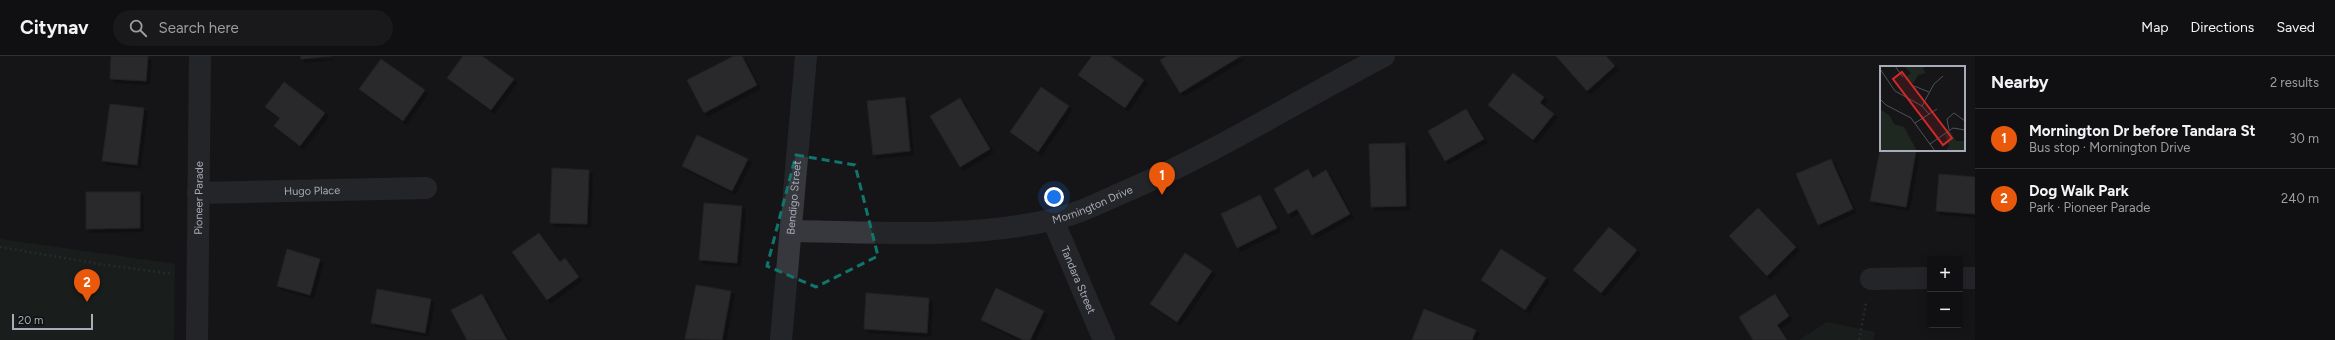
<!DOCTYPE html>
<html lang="en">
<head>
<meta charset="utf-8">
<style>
  :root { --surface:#101012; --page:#19191b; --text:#f1f3f6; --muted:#9c9d9f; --line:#303032; --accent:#ea580c }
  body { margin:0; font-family:Figtree,sans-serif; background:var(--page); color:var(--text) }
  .controls { position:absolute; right:12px; bottom:12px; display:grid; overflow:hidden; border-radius:4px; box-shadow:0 2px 10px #0003 }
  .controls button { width:36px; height:36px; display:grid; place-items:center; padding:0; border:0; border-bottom:1px solid var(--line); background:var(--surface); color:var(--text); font:20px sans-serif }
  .scale { position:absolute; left:12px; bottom:10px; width:81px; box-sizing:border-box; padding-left:4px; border:2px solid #a8acb9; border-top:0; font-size:11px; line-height:14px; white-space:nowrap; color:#a8acb9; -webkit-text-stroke:3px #111113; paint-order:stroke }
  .you { position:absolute; left:1054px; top:141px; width:14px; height:14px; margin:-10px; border:3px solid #fff; border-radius:50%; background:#1a73e8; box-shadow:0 0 0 6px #1a73e833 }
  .badge { display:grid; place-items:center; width:26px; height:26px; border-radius:50%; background:var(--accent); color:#fff; font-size:13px; font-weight:700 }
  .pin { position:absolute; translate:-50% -33px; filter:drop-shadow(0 1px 2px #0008) }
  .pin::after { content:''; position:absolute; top:21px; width:14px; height:12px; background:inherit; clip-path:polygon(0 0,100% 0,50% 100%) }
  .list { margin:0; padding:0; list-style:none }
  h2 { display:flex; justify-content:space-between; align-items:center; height:52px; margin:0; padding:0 16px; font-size:17px }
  h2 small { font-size:13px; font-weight:400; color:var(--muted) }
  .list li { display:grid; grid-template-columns:26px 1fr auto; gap:12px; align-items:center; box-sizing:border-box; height:60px; padding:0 16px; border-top:1px solid var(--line) }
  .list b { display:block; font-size:15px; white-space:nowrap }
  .list p { margin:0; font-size:13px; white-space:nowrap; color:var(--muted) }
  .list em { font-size:13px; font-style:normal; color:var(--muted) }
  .icon { flex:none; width:22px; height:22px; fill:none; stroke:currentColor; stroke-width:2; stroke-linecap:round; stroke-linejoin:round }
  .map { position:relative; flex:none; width:1975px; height:284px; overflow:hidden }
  header { display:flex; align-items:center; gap:24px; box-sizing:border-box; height:56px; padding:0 20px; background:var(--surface); border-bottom:1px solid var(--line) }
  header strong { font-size:19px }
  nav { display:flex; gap:22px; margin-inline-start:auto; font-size:14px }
  .search { width:280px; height:36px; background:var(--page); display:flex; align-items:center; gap:10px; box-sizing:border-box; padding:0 14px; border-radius:22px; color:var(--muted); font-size:15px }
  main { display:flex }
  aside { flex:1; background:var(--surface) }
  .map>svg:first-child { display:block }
  .green { fill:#1e2720 }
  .building { fill:#404145; stroke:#303034; filter:url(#shadow) }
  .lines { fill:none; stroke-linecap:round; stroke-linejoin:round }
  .path { stroke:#3d3f45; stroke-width:2.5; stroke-dasharray:2 3; stroke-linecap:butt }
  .minor { stroke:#37383d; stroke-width:22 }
  .marked { fill:none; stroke:#0f766e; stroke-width:3; stroke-dasharray:8 5; stroke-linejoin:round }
  .labels { text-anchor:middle; stroke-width:3.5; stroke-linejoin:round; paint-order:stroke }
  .street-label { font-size:11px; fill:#a8acb9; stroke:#111113 }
  .inset-road { fill:none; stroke:#505258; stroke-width:1 }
  .view { fill:#d62828; fill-opacity:0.15; stroke:#d62828; stroke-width:2 }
  .inset-edge { fill:none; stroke:#a8acb9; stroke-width:2 }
</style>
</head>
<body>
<header>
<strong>Citynav</strong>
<div class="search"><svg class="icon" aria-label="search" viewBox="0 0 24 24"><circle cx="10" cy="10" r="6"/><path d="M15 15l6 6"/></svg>Search here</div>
<nav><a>Map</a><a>Directions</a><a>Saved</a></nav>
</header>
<main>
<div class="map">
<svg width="1975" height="284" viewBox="0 0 1975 284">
  <defs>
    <filter id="shadow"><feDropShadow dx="3.5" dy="3.5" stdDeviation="0" flood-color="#0009"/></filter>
  </defs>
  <rect width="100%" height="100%" fill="#161618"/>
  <g class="green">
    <polygon points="0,183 175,208 174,284 0,284"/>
    <polygon points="1827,266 1875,276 1873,284 1799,284"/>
  </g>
  <g class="building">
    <polygon points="111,0 148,0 146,25 110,23"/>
    <polygon points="301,0 331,0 301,3"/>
    <polygon points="463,0 482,0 514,23 491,54 447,22"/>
    <polygon points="734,0 742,0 757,29 704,57 687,24"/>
    <polygon points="1092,0 1110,0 1144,24 1125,52 1078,19"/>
    <polygon points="1167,0 1241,0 1180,37 1160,4"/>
    <polygon points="1556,0 1606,0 1615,10 1587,35"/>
    <polygon points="381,3 425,34 403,65 359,33"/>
    <polygon points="1513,17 1544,41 1540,47 1554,58 1533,84 1488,49"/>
    <polygon points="284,26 325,57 300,90 274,70 280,62 265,51"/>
    <polygon points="1041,31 1069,50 1038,96 1010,76"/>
    <polygon points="905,41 910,95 873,99 867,45"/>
    <polygon points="960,42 990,93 960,111 930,60"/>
    <polygon points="110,48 144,52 137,109 102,105"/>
    <polygon points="1466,53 1484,83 1445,105 1428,75"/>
    <polygon points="697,79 748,103 732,135 682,110"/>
    <polygon points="1405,87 1406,150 1371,151 1369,88"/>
    <polygon points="1881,89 1881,94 1916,95 1906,151 1870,145"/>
    <polygon points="1831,103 1853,153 1818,169 1796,118"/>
    <polygon points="552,112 589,114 587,168 550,167"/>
    <polygon points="1308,113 1313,122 1326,114 1350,158 1312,179 1297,153 1288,158 1274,133"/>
    <polygon points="1939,118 1975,121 1975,158 1936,155"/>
    <polygon points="86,136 140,136 140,172 86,173"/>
    <polygon points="1260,139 1277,172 1237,192 1221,158"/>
    <polygon points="704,147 742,150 737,207 699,204"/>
    <polygon points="1758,152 1796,191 1767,220 1729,180"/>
    <polygon points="1609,171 1637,194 1601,237 1573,214"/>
    <polygon points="539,177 560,206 565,202 579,221 547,244 512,196"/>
    <polygon points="287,193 320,203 310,239 277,230"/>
    <polygon points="1501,193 1546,222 1525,254 1481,224"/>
    <polygon points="1185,197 1212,215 1177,266 1150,248"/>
    <polygon points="696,229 731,235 722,284 685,283"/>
    <polygon points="996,232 1044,255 1030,284 1023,284 981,264"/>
    <polygon points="377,233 431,243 425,277 371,267"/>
    <polygon points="866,237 929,242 927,277 864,273"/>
    <polygon points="482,238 507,284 467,284 451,254"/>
    <polygon points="1775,238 1789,260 1777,269 1787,284 1753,284 1739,261"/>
    <polygon points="1424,253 1476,274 1472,284 1412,284"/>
  </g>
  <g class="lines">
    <g class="path">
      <polyline points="0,191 99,208 173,218"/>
      <polyline points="1859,284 1866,247"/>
    </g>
    <g class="minor">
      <path id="s1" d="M198,137L426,132"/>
      <path id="s2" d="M1053,164L1104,284"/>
      <path id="s3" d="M792,175C879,176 966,183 1051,164C1079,158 1105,144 1131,133C1218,95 1299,44 1384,0"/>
      <polyline points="1960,222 1975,222"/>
      <polyline points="1871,223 1930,222"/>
      <path id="s4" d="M197,284L200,0"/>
      <path id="s5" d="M781,284L806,0"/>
    </g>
  </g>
  <path d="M0 0H1975V284H0ZM796,99L855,109L878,200L816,231L767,210Z" fill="#161618" fill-opacity=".55" fill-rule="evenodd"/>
  <path class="marked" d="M796,99L855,109L878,200L816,231L767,210Z"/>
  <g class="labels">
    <g class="street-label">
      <text dy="4" stroke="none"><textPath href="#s1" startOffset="114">Hugo Place</textPath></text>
      <text dy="4" stroke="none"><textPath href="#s4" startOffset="142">Pioneer Parade</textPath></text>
      <text dy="4" stroke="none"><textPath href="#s5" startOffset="143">Bendigo Street</textPath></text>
      <text dy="4" stroke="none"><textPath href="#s3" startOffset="304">Mornington Drive</textPath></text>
      <text dy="4" stroke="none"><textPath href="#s2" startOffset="65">Tandara Street</textPath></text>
    </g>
  </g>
  <g transform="translate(1880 10)">
    <rect width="85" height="85" fill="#161618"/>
    <path d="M24,0H46L43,3L46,7L38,9L33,18L26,11L31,7ZM0,43L10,50L14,58L24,61L37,85H0ZM70,65L76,75H84L85,85H66L69,80L65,68Z" fill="#1e2720"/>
    <path class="inset-road" d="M15,0L23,11M0,3L15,25L42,40L49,48M34,20L49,26M0,33L6,39L31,52L55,85M42,40L54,18L63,10M35,57L57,43M69,64L67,53L74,47L85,55M50,78L73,62L85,64"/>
    <path class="view" d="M22,6L72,72L63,79L13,13Z"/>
    <rect width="85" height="85" class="inset-edge"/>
  </g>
</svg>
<div class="controls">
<button>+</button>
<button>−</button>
</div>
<div class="scale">20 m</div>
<div class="you"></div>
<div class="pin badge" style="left:1162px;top:139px">1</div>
<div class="pin badge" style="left:87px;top:246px">2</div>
</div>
<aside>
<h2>Nearby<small>2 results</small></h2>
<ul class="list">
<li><span class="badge">1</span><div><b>Mornington Dr before Tandara St</b><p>Bus stop · Mornington Drive</p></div><em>30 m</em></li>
<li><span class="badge">2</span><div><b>Dog Walk Park</b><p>Park · Pioneer Parade</p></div><em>240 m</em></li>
</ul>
</aside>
</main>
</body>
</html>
